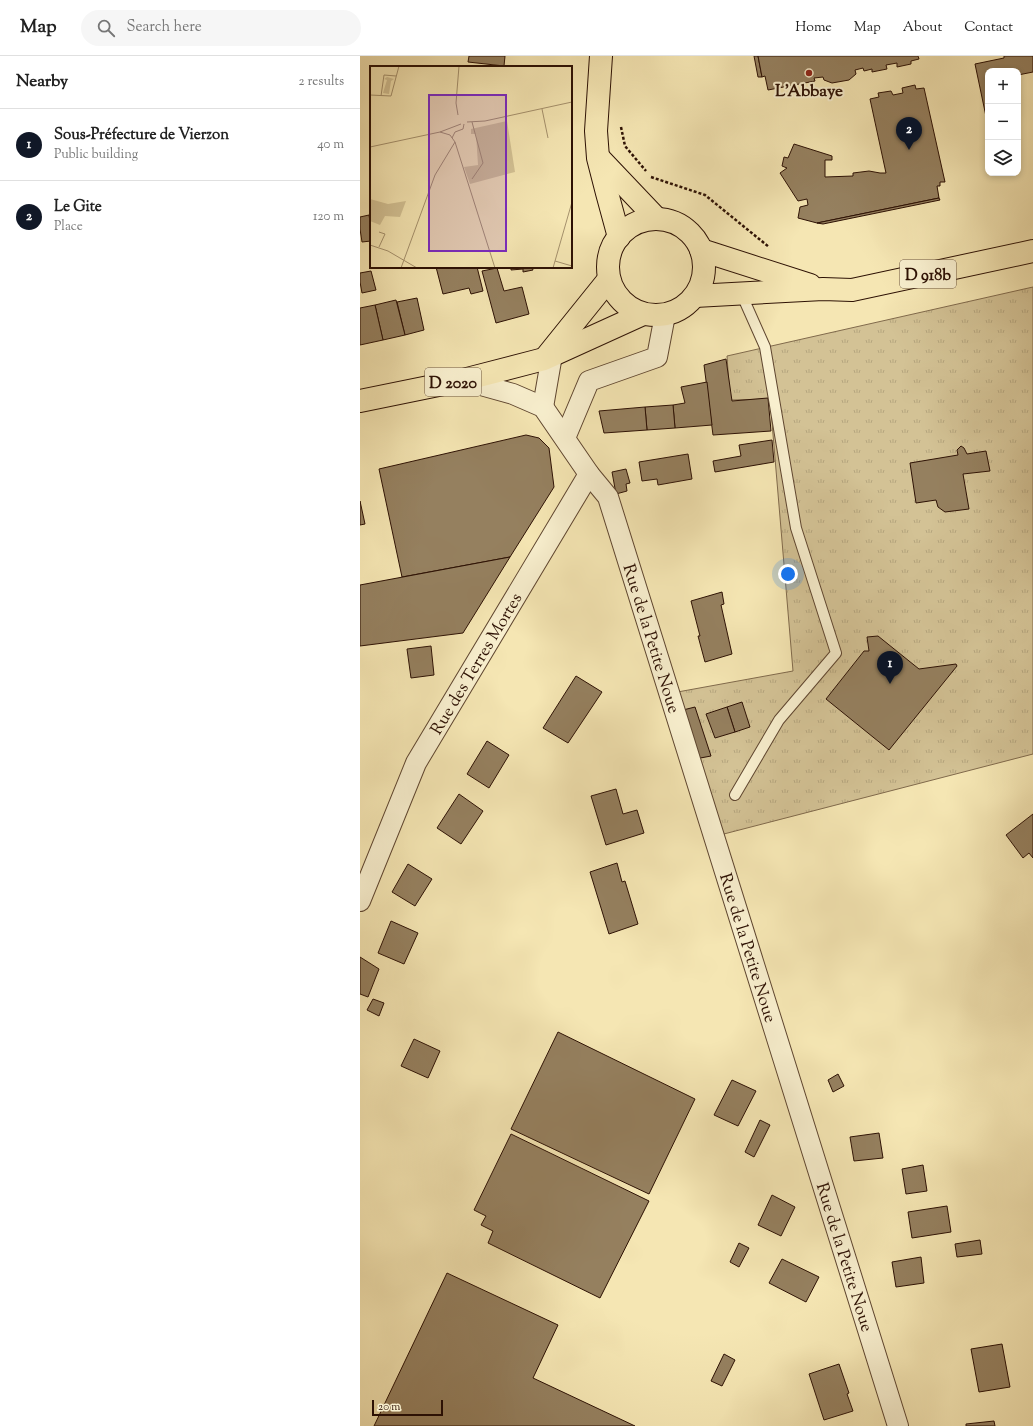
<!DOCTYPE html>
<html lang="en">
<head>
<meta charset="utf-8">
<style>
  :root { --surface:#fff; --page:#f6f6f6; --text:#222; --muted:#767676; --line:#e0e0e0; --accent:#111827 }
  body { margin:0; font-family:"Sorts Mill Goudy",serif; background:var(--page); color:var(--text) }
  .controls { position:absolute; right:12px; top:12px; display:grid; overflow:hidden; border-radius:8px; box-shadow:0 2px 6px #0003 }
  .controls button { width:36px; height:36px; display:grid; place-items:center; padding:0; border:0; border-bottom:1px solid var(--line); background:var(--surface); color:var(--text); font:20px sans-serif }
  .scale { position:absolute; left:12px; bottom:10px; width:71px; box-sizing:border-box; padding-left:4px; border:2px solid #2d1104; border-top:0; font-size:11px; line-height:14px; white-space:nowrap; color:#2d1104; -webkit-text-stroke:3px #f8efce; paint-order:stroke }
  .you { position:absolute; left:428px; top:518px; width:14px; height:14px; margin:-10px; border:3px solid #fff; border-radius:50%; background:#1a73e8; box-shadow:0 0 0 6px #1a73e833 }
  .badge { display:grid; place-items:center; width:26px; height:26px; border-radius:50%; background:var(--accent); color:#fff; font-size:13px; font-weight:700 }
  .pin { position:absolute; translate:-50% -33px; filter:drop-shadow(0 1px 2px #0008) }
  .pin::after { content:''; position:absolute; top:21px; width:14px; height:12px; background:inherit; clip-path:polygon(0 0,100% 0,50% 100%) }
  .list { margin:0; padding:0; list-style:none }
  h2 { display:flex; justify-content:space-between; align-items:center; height:52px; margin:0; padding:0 16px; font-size:17px }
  h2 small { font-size:13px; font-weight:400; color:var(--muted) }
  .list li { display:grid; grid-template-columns:26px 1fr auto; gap:12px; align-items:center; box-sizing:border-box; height:72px; padding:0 16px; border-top:1px solid var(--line) }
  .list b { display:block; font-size:15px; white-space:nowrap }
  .list p { margin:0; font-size:13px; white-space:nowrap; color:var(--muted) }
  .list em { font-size:13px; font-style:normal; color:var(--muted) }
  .icon { flex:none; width:22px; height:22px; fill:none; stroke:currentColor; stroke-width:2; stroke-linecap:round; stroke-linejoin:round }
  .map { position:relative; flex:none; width:673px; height:1370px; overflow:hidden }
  header { display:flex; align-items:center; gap:24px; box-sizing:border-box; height:56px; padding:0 20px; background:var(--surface); border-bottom:1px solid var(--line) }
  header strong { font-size:19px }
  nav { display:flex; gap:22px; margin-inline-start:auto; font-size:14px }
  .search { width:280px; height:36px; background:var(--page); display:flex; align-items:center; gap:10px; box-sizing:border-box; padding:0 14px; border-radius:22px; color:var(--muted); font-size:15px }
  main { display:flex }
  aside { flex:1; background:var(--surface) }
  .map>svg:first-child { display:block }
  .grass { fill:url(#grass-tufts); stroke:#806a4c }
  .building { fill:#95805f; stroke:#2d1104 }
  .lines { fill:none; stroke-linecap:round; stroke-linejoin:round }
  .service-casing { stroke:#5f4630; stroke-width:12 }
  .minor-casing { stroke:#5f4630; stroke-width:22 }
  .primary-casing { stroke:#2d1104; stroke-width:24 }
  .path { stroke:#2d1104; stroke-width:2.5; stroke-dasharray:3 2; stroke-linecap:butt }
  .service { stroke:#f8efce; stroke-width:10 }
  .minor { stroke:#f8efce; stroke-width:20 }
  .primary { stroke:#f5e6b3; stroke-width:22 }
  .poi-dot { fill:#8f2418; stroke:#f8efce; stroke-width:1.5 }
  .labels { text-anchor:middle; stroke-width:4; stroke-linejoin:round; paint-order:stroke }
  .shield { fill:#f8efce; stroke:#6a5441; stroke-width:1 }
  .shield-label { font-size:16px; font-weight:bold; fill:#2d1104 }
  .poi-label { font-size:17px; font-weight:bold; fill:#2d1104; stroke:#f8efce }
  .street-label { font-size:17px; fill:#2d1104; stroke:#f8efce }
  .inset-road { fill:none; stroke:#a5916d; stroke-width:1 }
  .view { fill:#7b2cbf; fill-opacity:0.15; stroke:#7b2cbf; stroke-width:2 }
  .inset-edge { fill:none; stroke:#2d1104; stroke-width:2 }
</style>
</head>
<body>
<header>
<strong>Map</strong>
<div class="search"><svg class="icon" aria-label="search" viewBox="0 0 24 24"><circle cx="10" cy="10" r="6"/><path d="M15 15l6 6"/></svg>Search here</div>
<nav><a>Home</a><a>Map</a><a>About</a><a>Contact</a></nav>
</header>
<main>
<aside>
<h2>Nearby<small>2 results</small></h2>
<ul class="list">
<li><span class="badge">1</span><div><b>Sous-Préfecture de Vierzon</b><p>Public building</p></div><em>40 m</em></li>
<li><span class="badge">2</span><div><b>Le Gite</b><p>Place</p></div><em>120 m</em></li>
</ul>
</aside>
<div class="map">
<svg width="673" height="1370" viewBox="0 0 673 1370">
  <defs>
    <pattern id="grass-tufts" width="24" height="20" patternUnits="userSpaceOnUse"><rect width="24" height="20" fill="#d3c295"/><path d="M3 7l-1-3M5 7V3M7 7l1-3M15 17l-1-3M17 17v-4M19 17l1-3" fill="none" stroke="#b5a67f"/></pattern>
  </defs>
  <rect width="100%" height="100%" fill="#f5e6b3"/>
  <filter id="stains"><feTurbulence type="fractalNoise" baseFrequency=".005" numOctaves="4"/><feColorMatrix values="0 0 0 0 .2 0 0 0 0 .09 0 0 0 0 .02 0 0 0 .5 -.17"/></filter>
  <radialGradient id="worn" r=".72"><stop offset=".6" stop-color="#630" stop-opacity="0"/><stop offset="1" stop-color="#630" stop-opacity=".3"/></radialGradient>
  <polygon class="grass" points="673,231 673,698 360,779 312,637 433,615 410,343 370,344 367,300"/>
  <g class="building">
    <polygon points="109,0 145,0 144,10 108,6"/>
    <polygon points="394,0 398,0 402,21 398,21"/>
    <polygon points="398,0 558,0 559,3 551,5 551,8 537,11 537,7 526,9 527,13 512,16 512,13 504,15 503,12 495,14 496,18 489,24 472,27 464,24 463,21 454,22 455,25 408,34 405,20 402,21"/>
    <polygon points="644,0 673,0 673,16 658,19 658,15 628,15 628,70 615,8 644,2"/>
    <polygon points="555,29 556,33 564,32 585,126 580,126 580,130 577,130 579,142 457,167 438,162 440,151 448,149 447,143 438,145 420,117 427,112 422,110 424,101 428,102 434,88 472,100 472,104 465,104 465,121 493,120 493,117 509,115 520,117 526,117 510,43 519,41 518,37 531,35 533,39 543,37 542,32"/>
    <polygon points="579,142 580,144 463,168 457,167"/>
    <polygon points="9,159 11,172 11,185 2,186 0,173 0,161"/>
    <polygon points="76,211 117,211 123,235 111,238 109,232 83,238"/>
    <polygon points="151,211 172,211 173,214 163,216 163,213 151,214"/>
    <polygon points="137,212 144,235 162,231 169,258 136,267 122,215"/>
    <polygon points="11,215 16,234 2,237 0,226 0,217"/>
    <polygon points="57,242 64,274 45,279 37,246"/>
    <polygon points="36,244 45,279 23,284 15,249"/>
    <polygon points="15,249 23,284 0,289 0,252"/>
    <polygon points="366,303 372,345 408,342 411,375 353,379 344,309"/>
    <polygon points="347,326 352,369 315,372 313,349 325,347 321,331"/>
    <polygon points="313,349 315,372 287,374 285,351"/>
    <polygon points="285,351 287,374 244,377 239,355"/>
    <polygon points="166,379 179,382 189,392 194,431 150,501 42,521 19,413"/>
    <polygon points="412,384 414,406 355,416 353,405 381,400 379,389"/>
    <polygon points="601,390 604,392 607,398 626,395 630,415 603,418 609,453 585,456 578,451 576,444 556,447 550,407 598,399 597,394"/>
    <polygon points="328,398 332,423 298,429 297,423 282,425 279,406"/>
    <polygon points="266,413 270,427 266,428 267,435 256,438 252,416"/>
    <polygon points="0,445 5,468 0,469"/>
    <polygon points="150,501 103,577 0,590 0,529"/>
    <polygon points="362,536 364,548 361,549 372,598 345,606 338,580 340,580 331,545"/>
    <polygon points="518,580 559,613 596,608 597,610 529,694 466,643 504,595 509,595 507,581"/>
    <polygon points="71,590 74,619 51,622 47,593"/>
    <polygon points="216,620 242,636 208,687 183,672"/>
    <polygon points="382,646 390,671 375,676 367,651"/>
    <polygon points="335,651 351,700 335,703 319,655"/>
    <polygon points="367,651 375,676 355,682 346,658"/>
    <polygon points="127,685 149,699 129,732 107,718"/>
    <polygon points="256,733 263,758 277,754 284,777 246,789 231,740"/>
    <polygon points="99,738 123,755 101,788 77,772"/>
    <polygon points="673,758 673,802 669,797 663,802 646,779"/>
    <polygon points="257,807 262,826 265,825 278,868 249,878 230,816"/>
    <polygon points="48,808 72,823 55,850 32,836"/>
    <polygon points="31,865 58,877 44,908 18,897"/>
    <polygon points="0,901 19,913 8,941 0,938"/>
    <polygon points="13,943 24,947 19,960 7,954"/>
    <polygon points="198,976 335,1043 289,1138 151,1073"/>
    <polygon points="54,983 80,995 68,1022 41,1010"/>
    <polygon points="478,1018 484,1030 473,1036 468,1024"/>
    <polygon points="372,1024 396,1035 378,1070 354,1059"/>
    <polygon points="400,1064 410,1069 394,1101 385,1096"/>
    <polygon points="519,1077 523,1102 494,1105 490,1081"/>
    <polygon points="151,1078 289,1145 240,1242 128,1187 133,1175 121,1169 126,1160 114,1154"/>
    <polygon points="563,1109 567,1135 546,1138 542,1113"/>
    <polygon points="412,1139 435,1151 421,1180 398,1169"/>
    <polygon points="587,1150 591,1176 552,1182 548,1156"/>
    <polygon points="620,1184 622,1198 597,1201 595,1188"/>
    <polygon points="379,1187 389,1192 379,1211 370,1206"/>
    <polygon points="561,1201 564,1227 536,1231 532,1206"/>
    <polygon points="422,1203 459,1221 446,1246 409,1227"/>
    <polygon points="87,1217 198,1269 173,1322 275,1370 14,1370"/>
    <polygon points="642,1288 650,1331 619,1336 611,1293"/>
    <polygon points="364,1298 375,1304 362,1330 351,1325"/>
    <polygon points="479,1308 489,1337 487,1338 493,1355 464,1364 449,1318"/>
    <polygon points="634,1365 635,1370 606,1370 606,1368"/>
  </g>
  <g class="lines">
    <defs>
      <polyline id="service" points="375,739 419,664 476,597 436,472 405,291 381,237"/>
      <g id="minor">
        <polyline points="183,351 192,299"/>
        <polyline points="205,382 229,325 297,301 305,259"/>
        <path id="s1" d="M229,418L248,441L538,1370"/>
        <path id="s2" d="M0,845L56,707L229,418L183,351L153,338L103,324"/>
      </g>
      <g id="primary">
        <polyline points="241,0 236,75 238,102 247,137 259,181"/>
        <polyline points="240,103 297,163"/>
        <circle cx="296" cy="211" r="48"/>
        <polyline points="341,194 450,229"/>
        <polyline points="335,240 463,233 492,234 673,195"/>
        <polyline points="187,300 249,223"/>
        <polyline points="0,345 103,324 184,303 283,258"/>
      </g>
    </defs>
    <use href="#service" class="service-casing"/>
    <use href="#minor" class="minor-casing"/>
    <use href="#primary" class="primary-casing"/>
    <g class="path">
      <polyline points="261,71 265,90 286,115"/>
      <polyline points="291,121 345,139 409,191"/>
    </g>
    <use href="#service" class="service"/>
    <use href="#minor" class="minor"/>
    <use href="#primary" class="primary"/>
  </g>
  <circle class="poi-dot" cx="449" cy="17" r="4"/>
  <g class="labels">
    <g class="shield">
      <rect x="540" y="204" width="56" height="28" rx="3"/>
      <rect x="65" y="312" width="56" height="28" rx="3"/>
    </g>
    <g class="shield-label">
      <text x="568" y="224">D 918b</text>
      <text x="93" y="332">D 2020</text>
    </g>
    <g class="poi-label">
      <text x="449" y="40">L'Abbaye</text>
    </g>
    <g class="street-label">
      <text dy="6" stroke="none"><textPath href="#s1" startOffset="178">Rue de la Petite Noue</textPath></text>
      <text dy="6" stroke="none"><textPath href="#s2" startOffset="265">Rue des Terres Mortes</textPath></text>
      <text dy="6" stroke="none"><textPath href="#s1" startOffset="502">Rue de la Petite Noue</textPath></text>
      <text dy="6" stroke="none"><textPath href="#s1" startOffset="826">Rue de la Petite Noue</textPath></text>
    </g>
  </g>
  <g transform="translate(10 10)">
    <rect width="202" height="202" fill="#f5e6b3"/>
    <path d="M17,11L24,13L21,15L19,28L13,27L17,14L14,13ZM137,55L145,106L100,118L94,101L108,99L106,68H101V63ZM0,133L18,138L36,135L30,151L15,150L10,159L0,155Z" fill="#d3c295"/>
    <path class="inset-road" d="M0,29L21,30L29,0M11,30L14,9L26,10M172,43L178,72M88,49L86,37L89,0M97,56L115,55L202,36M82,72L85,66L93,63L94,58M85,76L125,202M0,81L70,66L91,58M102,113L113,97L102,56M0,179L18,185L47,202M9,181L15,168L9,166M185,195L202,200M31,202L65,109L85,76L80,69L70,66M183,202L202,136"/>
    <path class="view" d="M59,29H136V185H59Z"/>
    <rect width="202" height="202" class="inset-edge"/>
  </g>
  <rect width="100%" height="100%" filter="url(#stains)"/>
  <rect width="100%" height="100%" fill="url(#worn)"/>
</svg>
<div class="controls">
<button>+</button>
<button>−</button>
<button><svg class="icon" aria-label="layers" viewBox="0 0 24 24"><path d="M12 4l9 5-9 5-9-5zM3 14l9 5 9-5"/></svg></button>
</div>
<div class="scale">20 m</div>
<div class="you"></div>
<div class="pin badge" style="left:530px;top:628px">1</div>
<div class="pin badge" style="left:549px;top:94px">2</div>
</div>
</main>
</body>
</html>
